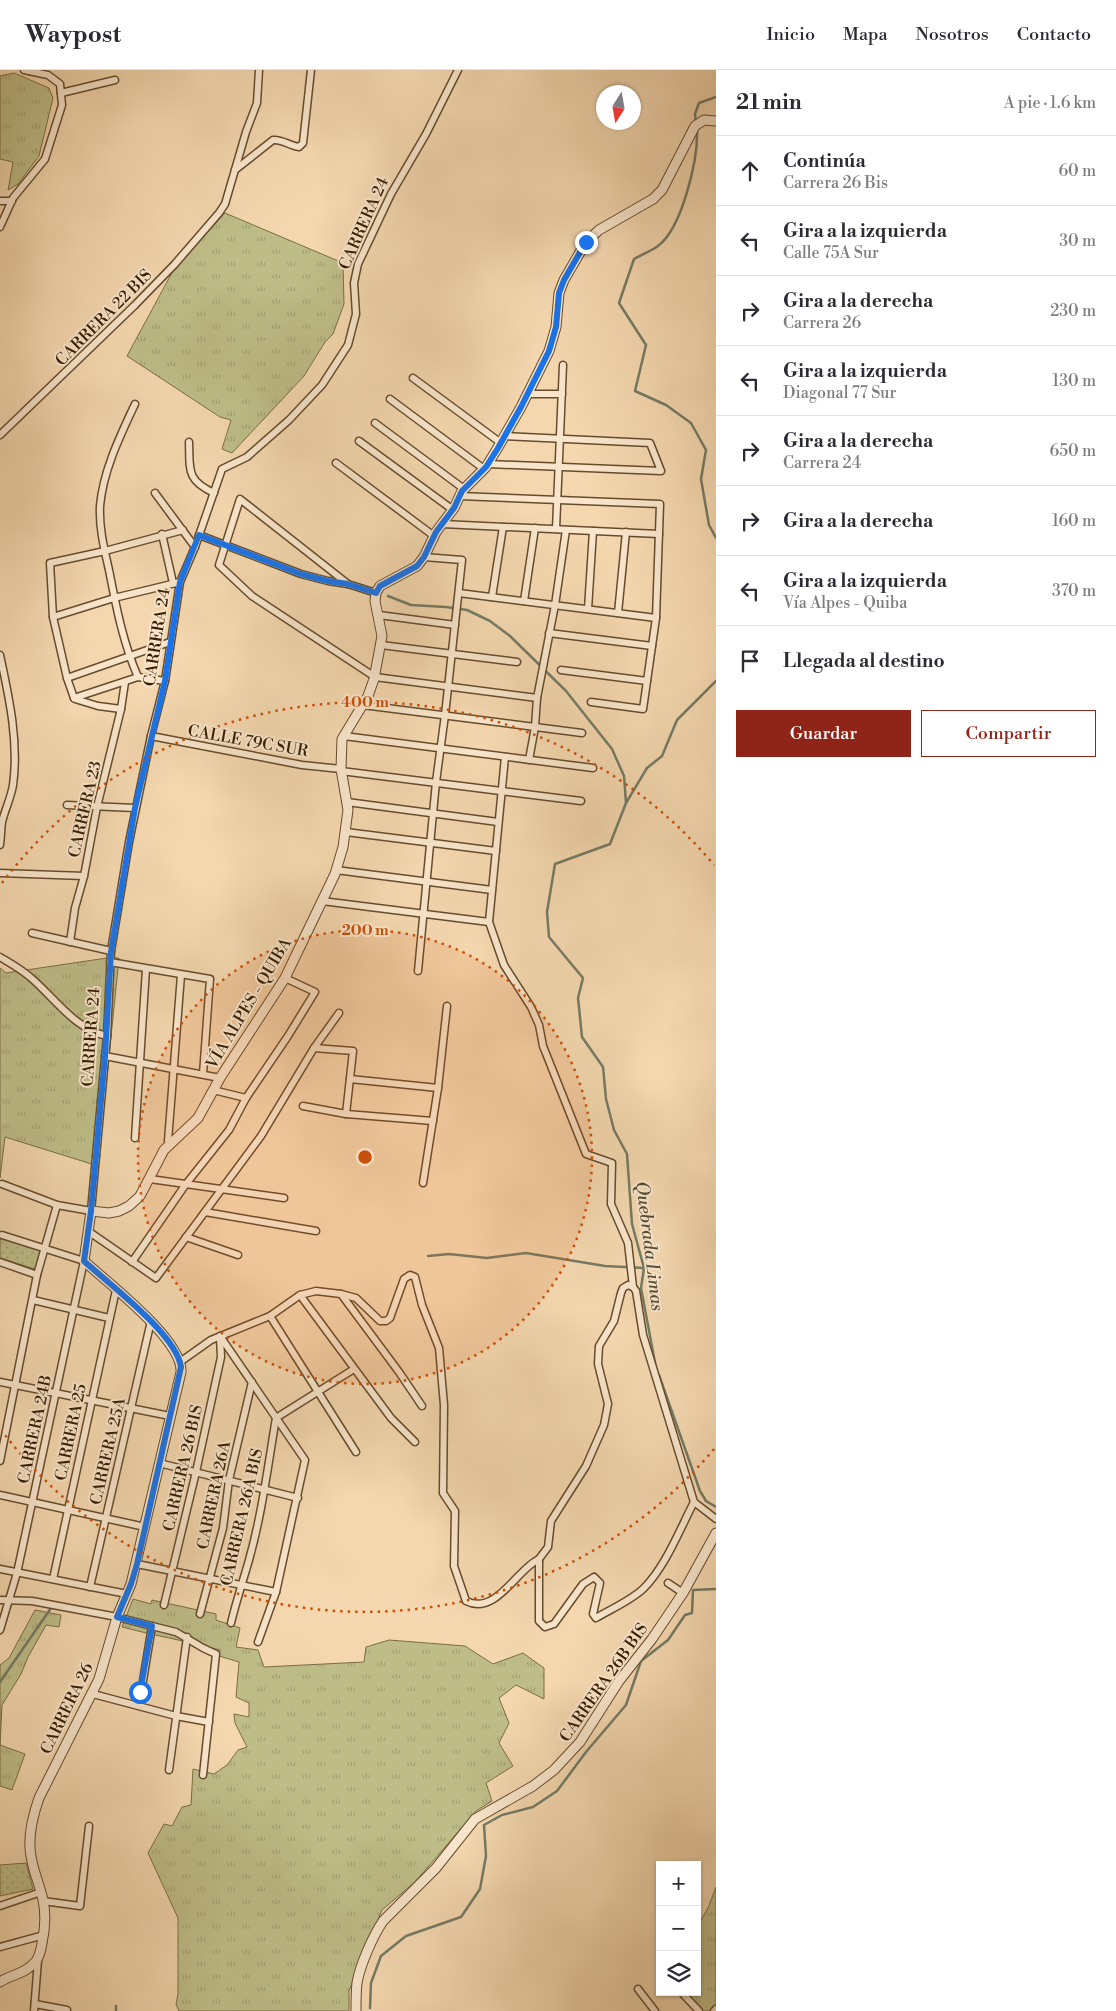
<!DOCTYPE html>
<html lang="es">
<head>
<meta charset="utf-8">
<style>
  :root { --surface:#fff; --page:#f7f7f7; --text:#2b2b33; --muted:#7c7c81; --line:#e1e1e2; --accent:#8f2418 }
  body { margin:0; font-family:"Libre Bodoni",serif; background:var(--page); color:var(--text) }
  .controls { position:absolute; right:15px; bottom:15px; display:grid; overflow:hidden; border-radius:0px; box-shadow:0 1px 4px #0004 }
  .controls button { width:45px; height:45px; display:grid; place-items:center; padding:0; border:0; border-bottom:1px solid var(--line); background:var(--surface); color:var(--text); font:25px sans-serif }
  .compass { position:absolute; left:596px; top:15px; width:45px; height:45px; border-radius:50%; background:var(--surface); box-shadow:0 1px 4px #0004; rotate:191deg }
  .stop { position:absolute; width:15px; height:15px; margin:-11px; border:4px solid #1a73e8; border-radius:50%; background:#fff }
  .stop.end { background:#1a73e8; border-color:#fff; box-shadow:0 1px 5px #0008 }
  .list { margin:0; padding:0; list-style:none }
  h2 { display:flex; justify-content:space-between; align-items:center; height:65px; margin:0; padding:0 20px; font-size:21px }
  h2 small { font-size:16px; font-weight:400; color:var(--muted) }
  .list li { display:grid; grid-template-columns:32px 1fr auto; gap:15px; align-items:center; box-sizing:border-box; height:70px; padding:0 20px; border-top:1px solid var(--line) }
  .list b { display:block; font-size:19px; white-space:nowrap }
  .list p { margin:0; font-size:16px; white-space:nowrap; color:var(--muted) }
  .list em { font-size:16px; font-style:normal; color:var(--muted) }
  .actions { display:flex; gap:10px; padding:15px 20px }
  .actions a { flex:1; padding:11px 0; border:1px solid var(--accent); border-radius:0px; text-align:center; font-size:18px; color:var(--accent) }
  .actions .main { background:var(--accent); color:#fff }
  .icon { flex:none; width:28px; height:28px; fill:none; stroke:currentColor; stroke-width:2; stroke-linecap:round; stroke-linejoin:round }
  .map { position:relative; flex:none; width:716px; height:1941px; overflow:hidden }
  header { display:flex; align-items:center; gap:30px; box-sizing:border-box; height:70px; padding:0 25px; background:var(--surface); border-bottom:1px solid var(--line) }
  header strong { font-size:24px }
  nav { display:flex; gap:28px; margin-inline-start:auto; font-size:18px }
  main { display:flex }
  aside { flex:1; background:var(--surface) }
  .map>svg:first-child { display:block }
  .grass { fill:url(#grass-tufts); stroke:#7a6d44 }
  .park { fill:url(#park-dots); stroke:#7a6d44 }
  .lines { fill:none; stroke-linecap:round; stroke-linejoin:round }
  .stream { stroke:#747b65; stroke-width:2.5 }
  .minor-casing { stroke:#664c2c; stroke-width:9 }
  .tertiary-casing { stroke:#664c2c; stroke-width:11 }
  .minor { stroke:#f8e5cb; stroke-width:6 }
  .tertiary { stroke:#f8e5cb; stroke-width:9 }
  .route { stroke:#1a73e8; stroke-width:6 }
  .ring { fill:none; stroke:#cd500a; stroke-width:2.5; stroke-dasharray:2.5 5 }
  .labels { text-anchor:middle; stroke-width:4; stroke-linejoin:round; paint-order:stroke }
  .street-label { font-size:16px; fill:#371d01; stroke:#f8e5cb }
  .water-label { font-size:18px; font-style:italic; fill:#554c33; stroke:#f8e5cb }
  .centre { fill:#cd500a; stroke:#f8e5cb; stroke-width:2.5 }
  .ring-label { font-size:15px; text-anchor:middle; font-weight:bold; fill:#cd500a; stroke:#f8e5cb; stroke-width:4; stroke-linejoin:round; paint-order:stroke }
</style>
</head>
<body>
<header>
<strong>Waypost</strong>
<nav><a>Inicio</a><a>Mapa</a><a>Nosotros</a><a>Contacto</a></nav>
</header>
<main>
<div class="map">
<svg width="716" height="1941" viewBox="0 0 716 1941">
  <defs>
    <pattern id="grass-tufts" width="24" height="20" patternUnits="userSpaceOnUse" patternTransform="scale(1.25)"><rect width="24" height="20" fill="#bebd88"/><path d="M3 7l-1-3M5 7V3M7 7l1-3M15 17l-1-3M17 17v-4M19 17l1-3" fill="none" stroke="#a4a274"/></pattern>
    <pattern id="park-dots" width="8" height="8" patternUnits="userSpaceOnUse" patternTransform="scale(1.25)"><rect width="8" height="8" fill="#bebd88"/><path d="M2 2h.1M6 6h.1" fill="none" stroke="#a4a274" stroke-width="1.8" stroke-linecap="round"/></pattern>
  </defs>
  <rect width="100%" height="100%" fill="#f4d7af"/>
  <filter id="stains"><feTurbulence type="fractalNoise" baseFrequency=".004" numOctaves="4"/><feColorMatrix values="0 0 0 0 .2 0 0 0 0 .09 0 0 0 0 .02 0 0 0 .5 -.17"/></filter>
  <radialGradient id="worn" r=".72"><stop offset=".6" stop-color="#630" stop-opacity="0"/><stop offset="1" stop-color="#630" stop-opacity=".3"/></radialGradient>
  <g class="grass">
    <polygon points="14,3 49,18 53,28 39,86 18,114 8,120 13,92 0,89 0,6"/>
    <polygon points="225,143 343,193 344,234 333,264 325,272 304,306 232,383 222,379 231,350 220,347 127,286 175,197"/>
    <polygon points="107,888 119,888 98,1096 5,1067 0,1108 0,898 6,903"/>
    <path d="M133,1529L151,1534L152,1530L216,1544V1550L240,1558L236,1577L258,1580L264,1597L364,1592L366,1577L389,1570L465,1576L493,1594L523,1583L544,1598V1629L516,1615L499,1628L509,1653L499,1673L513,1696L486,1713L492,1731L476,1741L415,1812L382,1840L349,1921V1941H179L176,1934L178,1924V1848L148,1783L164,1754L172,1756L182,1737L191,1735L193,1699L214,1704L227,1695L238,1680L247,1677L235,1653L234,1644L249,1647V1633L236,1627L239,1592L219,1586L220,1580C188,1571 155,1566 122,1557Z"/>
    <polygon points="35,1540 61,1545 59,1557 46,1555 28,1587 21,1604 2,1635 0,1675 25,1684 12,1720 0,1716 0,1595 9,1588"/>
    <polygon points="716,1817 716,1941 703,1941 683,1922 697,1922 697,1857 708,1838"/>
  </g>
  <g class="park">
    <polygon points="2,1165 42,1178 35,1199 0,1188 0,1171"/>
    <polygon points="26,1793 33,1819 0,1826 0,1795"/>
  </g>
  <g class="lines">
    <g class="stream">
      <polyline points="696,53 695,44 699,33 716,27"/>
      <path d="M697,61C698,90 682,158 658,176C651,181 641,185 634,189L619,233L646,275L635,321L666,335L691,353L706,380L701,409L709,455L716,468"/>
      <polyline points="388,526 411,535 446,537 467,540 490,551 510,566 566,621 612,679 624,706 626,733"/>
      <polyline points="428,1186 449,1184 487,1188 526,1183 605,1196 644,1198"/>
      <polyline points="656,1298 641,1218 644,1198 632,1154 627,1084 614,1060 606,1029 603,997 582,967 578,928 583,908 549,867 547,842 555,794 610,774 626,733 647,698 662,686 677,650 716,611"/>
      <polyline points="659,1305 700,1421 706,1431 716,1437"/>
      <polyline points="0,1612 51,1538"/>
      <polyline points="116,1936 116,1941"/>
      <polyline points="370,1938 371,1913 381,1886 406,1866 461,1847 480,1819 486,1786 484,1755 502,1745 533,1737 557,1721 586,1682 626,1635 641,1591 668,1570 685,1545 692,1543 693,1520 716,1519"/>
    </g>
    <defs>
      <g id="minor">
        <polyline points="61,23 115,10"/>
        <path d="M235,100L273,70C282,69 290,76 299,77L303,73L311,0"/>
        <polyline points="0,131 12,131"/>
        <polyline points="0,157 13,128 45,89 62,35 60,14 48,5 24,0"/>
        <polyline points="413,308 501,373"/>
        <polyline points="527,324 562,324"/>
        <polyline points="390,329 484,399"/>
        <path d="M135,334C120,366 103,401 100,436C99,458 104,478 109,500C116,536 123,573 138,607"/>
        <polyline points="375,353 464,419"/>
        <polyline points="0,365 135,235 174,195 219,143 225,134 246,62 257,33 259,0"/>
        <polyline points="359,371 453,440"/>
        <path d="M189,372C190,400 186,410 214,423"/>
        <polyline points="336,393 434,466"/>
        <polyline points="488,394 661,401 650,373 504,366"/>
        <polyline points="155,423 195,477"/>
        <polyline points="459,426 660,434 656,548 643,639 591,632"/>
        <polyline points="442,454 659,464"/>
        <polyline points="556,459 563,295"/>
        <polyline points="162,464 173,513"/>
        <polyline points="199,465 301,504 328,511 348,514 376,523"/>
        <polyline points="348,514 240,429 219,495 252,526 375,607 537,628"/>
        <polyline points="459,523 656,548"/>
        <polyline points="492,527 503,457"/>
        <polyline points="524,531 535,458"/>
        <polyline points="588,539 593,461"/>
        <polyline points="618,543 626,462"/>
        <polyline points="379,545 455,555"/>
        <polyline points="53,547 114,528 180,512"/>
        <polyline points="549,563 652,576"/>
        <polyline points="381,575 517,592"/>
        <path d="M0,585C9,627 19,672 13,715C11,728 5,739 2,752C1,760 1,767 0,775"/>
        <polyline points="561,600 647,611"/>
        <polyline points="67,608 170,572"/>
        <polyline points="74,628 67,608 53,547 50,493 105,481 183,460"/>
        <polyline points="74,628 138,607 165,611"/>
        <polyline points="75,629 98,636 121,639"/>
        <polyline points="363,635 582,663"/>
        <polyline points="151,666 302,695 341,699"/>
        <polyline points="344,666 593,698"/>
        <polyline points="505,687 489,852 504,895 531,937 539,955 543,976 586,1084 612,1093 611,1134 628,1173 633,1217"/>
        <polyline points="529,690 535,657 537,628 555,535 566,460"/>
        <polyline points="341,701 581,731"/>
        <polyline points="347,732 498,752"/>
        <polyline points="67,735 135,738"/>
        <polyline points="346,762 496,781"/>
        <polyline points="336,800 492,820"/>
        <polyline points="0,803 84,806"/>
        <polyline points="322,831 489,852"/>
        <polyline points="32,863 111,881"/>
        <polyline points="70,872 75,838 84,806 97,737 121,639 125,612"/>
        <path d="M0,887C10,893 21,899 30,907C54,927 74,959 107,966"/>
        <polyline points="110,892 210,909 203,1004"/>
        <polyline points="418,901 436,712 445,645 462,490 424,487"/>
        <polyline points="314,978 339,943"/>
        <polyline points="105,986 220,1008"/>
        <polyline points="350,1009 438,1018"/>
        <polyline points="213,1020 246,1028"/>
        <polyline points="303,1036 346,1044 433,1051"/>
        <polyline points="135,1068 146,899"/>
        <polyline points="170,1075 168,1071 181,905"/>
        <polyline points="150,1109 284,1128"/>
        <polyline points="423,1113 438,1018 447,936"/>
        <polyline points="2,1114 57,1135 91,1141 107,966 111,881 129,772 151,666 165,611 180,512 195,477 222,399 247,387 289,350 322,315 348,275 356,244 354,213 358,194 391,124 426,64 458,0"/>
        <polyline points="205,1142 316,1161"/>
        <polyline points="88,1161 156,1208 261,1066 314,978 353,981 346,1044"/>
        <polyline points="186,1167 238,1185"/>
        <polyline points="0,1192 37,1205"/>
        <polyline points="132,1192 186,1114 229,1060 246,1028 288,966 315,922 285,908"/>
        <polyline points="341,1224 399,1302 422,1336"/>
        <polyline points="300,1225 391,1348 415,1372"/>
        <polyline points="33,1230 109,1248"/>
        <polyline points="270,1246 356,1382"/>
        <polyline points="220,1266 305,1390 276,1522 258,1572"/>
        <path d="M180,1292L211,1270L270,1246L300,1225L316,1221L341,1224L356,1228L380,1251H386L390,1248L404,1209L410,1205L415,1207L422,1235L439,1278L444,1335L443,1423L455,1441L454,1496L466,1531C496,1546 517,1499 539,1489V1551L545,1557L554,1554L583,1514L594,1507L600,1513L593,1544L596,1548C611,1539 630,1531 643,1519C665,1498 680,1459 694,1432"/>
        <polyline points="0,1312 170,1346"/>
        <polyline points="0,1391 37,1205 57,1135"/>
        <polyline points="159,1393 298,1428"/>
        <polyline points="0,1425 145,1457"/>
        <polyline points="539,1489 548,1477 551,1451 586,1396 604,1355 608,1334 598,1294 599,1276 614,1251 621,1223 623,1218 628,1215 633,1217 636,1221 643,1265 694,1432 716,1449"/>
        <polyline points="137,1494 276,1522"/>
        <polyline points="0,1499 127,1524"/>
        <polyline points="53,1509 116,1220"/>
        <polyline points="668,1513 683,1523"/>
        <polyline points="90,1517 151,1251"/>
        <polyline points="0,1530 32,1531 117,1547 152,1556 176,1562 203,1578 216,1584 203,1705"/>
        <polyline points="164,1535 196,1402 221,1287 220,1267"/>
        <polyline points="200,1544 223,1458 229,1410 252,1312"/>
        <path d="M231,1553C236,1532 243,1511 249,1490C262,1444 268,1395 276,1348L354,1299"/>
        <polyline points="0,1560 17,1503 84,1191 2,1165"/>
        <polyline points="93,1624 176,1646 209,1652"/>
        <polyline points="139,1635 152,1556"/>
        <polyline points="169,1700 187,1567"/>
        <polyline points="43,1831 80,1836 89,1756"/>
        <polyline points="0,1836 41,1822"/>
        <polyline points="0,1877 44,1865"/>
        <polyline points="638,1919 655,1941"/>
        <polyline points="685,1922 683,1924 699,1941"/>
        <polyline points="35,1934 67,1940"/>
        <polyline points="34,1941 38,1890"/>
        <polyline points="714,1941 716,1939"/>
      </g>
      <g id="tertiary">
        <path d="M0,1912C12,1904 26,1904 36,1891C40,1886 41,1879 42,1873C45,1859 46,1844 43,1830C39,1812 31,1797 30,1778C29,1760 33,1745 39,1728L99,1609L117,1547L131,1514L181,1302C183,1270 108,1213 84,1191L91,1141L109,1143L119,1141L129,1136L140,1126L164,1080L198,1048L220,1008L285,908L335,804L343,777L348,740L341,699L342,669L368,626L374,609L382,566L375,531L376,523L380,516L417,496L424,487L436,462L454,438L462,421L486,397L497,379L521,337L549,281L556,257L559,223L564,210L586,172L599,160L653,129L662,120L695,56L704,50L716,51"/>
        <path d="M356,1941C356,1932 356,1922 357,1913C360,1895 373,1866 383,1851L436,1798L475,1749L533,1716L554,1700L580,1672L619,1611L652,1569L683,1523L716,1463"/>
      </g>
    </defs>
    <use href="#minor" class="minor-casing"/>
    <use href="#tertiary" class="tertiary-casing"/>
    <use href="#minor" class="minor"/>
    <use href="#tertiary" class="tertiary"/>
  </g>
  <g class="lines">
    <path class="route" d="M140,1622L152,1556L117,1547L131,1514L137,1494L181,1297C176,1264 110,1215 84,1191L91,1141L105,986L111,882L135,738L165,611L180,512L199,465L301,504L328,511L348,514L376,523L380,516L417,496L424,487L436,462L454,438L462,421L486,397L498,378L521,337L549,281L556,257L559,223L564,210L586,172"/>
  </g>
  <circle cx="365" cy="1087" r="227" fill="#cd500a" fill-opacity=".12"/>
  <g class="ring">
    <circle cx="365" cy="1087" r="227"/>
    <path d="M714 1379A455 455 0 0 1 2 1361M2 813A455 455 0 0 1 714 795"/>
  </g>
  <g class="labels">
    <g class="street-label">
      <text transform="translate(363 153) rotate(-66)" y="6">CARRERA 24</text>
      <text transform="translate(103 247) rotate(-45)" y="6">CARRERA 22 BIS</text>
      <text transform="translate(156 567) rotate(-81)" y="6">CARRERA 24</text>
      <text transform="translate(248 670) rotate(10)" y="6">CALLE 79C SUR</text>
      <text transform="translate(84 739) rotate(-77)" y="6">CARRERA 23</text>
      <text transform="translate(248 933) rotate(-59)" y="6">VÍA ALPES - QUIBA</text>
      <text transform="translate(90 967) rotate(-86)" y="6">CARRERA 24</text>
      <text transform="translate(34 1359) rotate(-78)" y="6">CARRERA 24B</text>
      <text transform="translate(70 1362) rotate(-78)" y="6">CARRERA 25</text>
      <text transform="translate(107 1381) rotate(-77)" y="6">CARRERA 25A</text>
      <text transform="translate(182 1398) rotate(-77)" y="6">CARRERA 26 BIS</text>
      <text transform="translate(213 1425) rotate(-78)" y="6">CARRERA 26A</text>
      <text transform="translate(241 1447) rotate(-77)" y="6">CARRERA 26A BIS</text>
      <text transform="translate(603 1612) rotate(-55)" y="6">CARRERA 26B BIS</text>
      <text transform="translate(66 1638) rotate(-64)" y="6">CARRERA 26</text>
    </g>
    <g class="water-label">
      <text transform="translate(650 1176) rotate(83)" y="6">Quebrada Limas</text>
    </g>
  </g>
  <circle cx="365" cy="1087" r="8" class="centre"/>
  <g class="ring-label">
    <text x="365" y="637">400 m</text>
    <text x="365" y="865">200 m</text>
  </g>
  <rect width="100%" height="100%" filter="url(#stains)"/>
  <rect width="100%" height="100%" fill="url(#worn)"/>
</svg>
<div class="controls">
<button>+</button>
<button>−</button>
<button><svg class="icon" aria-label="layers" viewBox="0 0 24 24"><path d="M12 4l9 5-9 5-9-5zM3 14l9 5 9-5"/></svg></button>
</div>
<svg class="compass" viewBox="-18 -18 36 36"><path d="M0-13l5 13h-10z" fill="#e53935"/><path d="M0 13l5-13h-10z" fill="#7c7c81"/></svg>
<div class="stop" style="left:140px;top:1622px"></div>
<div class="stop end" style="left:586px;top:172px"></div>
</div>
<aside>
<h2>21 min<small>A pie · 1.6 km</small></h2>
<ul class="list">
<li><svg class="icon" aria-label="ahead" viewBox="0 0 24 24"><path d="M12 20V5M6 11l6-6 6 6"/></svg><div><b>Continúa</b><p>Carrera 26 Bis</p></div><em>60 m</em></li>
<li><svg class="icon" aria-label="left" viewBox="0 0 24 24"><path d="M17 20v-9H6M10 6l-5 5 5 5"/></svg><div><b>Gira a la izquierda</b><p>Calle 75A Sur</p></div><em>30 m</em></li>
<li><svg class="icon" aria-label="right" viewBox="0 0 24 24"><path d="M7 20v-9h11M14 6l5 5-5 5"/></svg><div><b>Gira a la derecha</b><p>Carrera 26</p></div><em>230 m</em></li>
<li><svg class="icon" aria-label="left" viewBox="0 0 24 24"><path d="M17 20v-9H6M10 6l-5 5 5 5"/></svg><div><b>Gira a la izquierda</b><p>Diagonal 77 Sur</p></div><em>130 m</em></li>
<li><svg class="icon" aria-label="right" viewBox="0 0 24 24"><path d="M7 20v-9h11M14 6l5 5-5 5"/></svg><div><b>Gira a la derecha</b><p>Carrera 24</p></div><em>650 m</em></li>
<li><svg class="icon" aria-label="right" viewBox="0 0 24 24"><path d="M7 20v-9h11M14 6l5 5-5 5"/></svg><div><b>Gira a la derecha</b></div><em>160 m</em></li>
<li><svg class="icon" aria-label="left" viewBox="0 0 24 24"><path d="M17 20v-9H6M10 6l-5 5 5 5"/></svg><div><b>Gira a la izquierda</b><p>Vía Alpes - Quiba</p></div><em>370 m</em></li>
<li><svg class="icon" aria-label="arrive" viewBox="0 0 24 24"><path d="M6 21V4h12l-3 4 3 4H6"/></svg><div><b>Llegada al destino</b></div></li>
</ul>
<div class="actions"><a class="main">Guardar</a><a>Compartir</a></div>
</aside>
</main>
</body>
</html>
